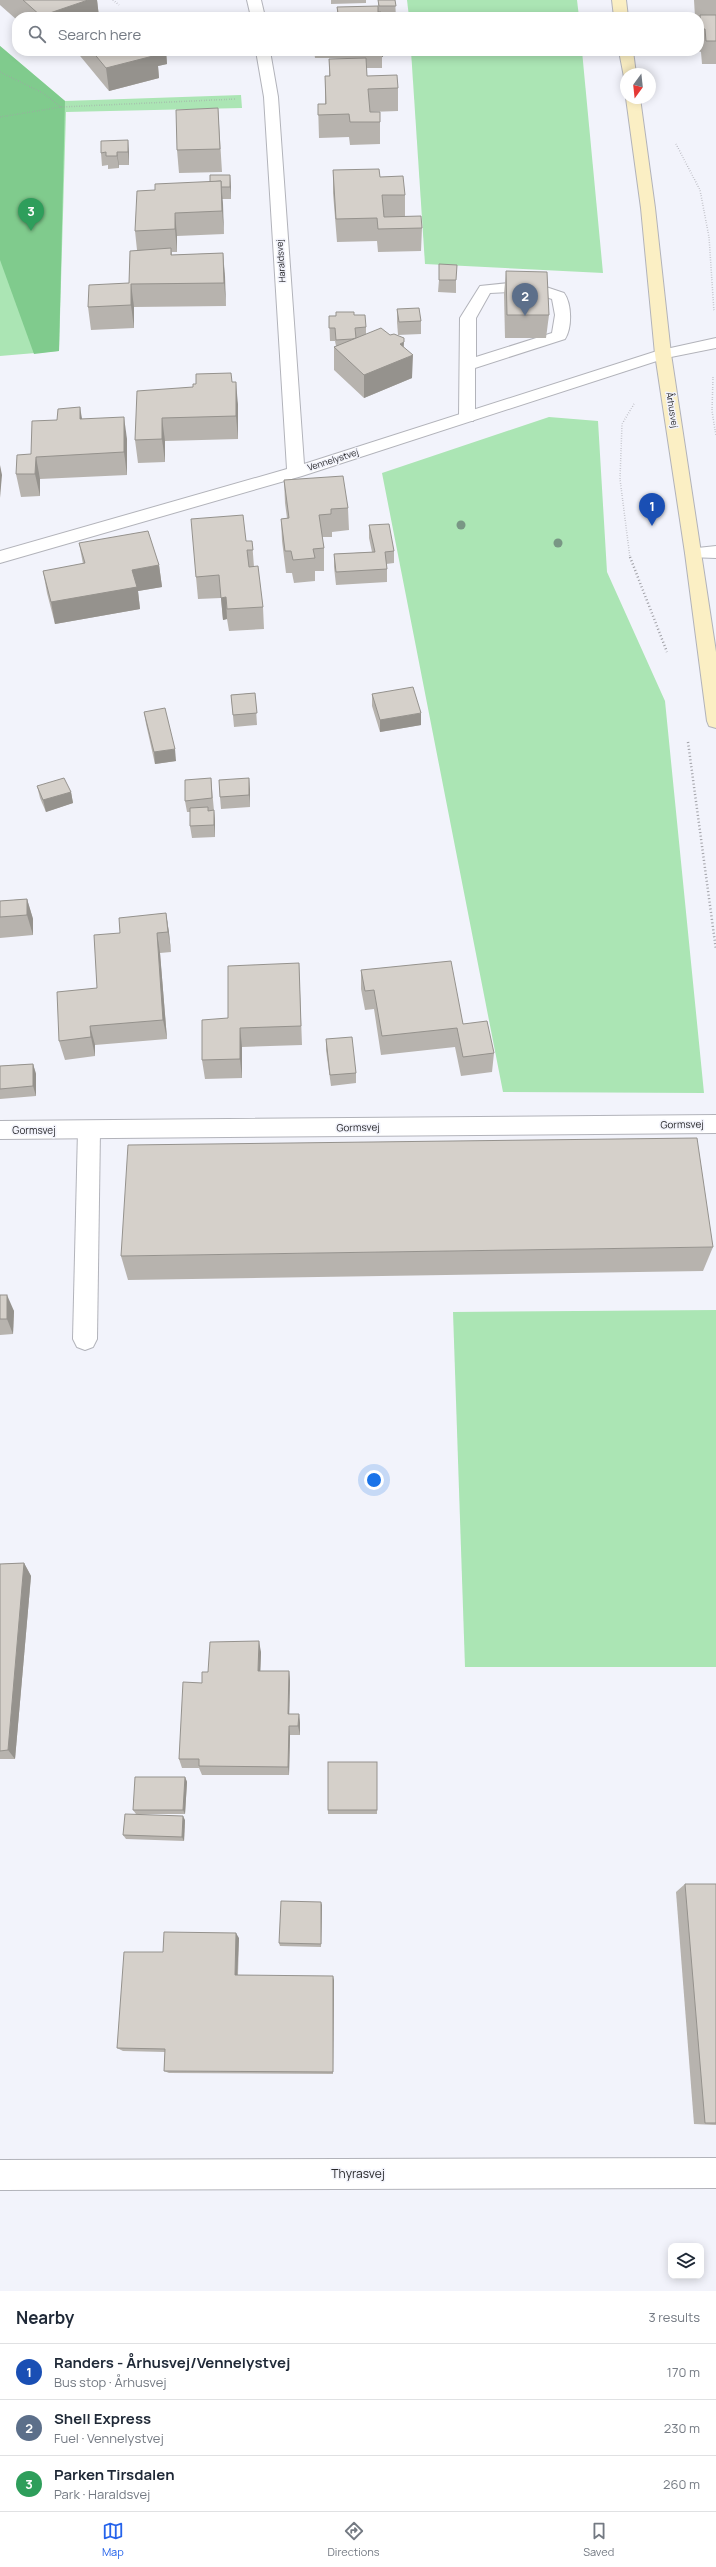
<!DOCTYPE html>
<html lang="en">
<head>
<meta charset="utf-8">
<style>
  :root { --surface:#fff; --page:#f6f6f7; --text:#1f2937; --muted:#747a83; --line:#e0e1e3; --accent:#2563eb }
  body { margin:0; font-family:Manrope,sans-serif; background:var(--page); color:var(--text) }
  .controls { position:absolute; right:12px; bottom:12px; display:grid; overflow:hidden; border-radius:8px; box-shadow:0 2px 10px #0003 }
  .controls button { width:36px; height:36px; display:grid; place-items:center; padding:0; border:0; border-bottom:1px solid var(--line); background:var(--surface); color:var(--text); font:20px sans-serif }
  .compass { position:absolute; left:620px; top:68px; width:36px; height:36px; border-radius:50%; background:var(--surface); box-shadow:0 2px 10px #0003; rotate:195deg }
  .you { position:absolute; left:374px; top:1480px; width:14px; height:14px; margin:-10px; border:3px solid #fff; border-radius:50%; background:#1a73e8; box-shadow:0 0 0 6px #1a73e833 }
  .badge { display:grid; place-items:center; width:26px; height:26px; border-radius:50%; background:var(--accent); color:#fff; font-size:13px; font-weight:700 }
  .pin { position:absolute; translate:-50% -33px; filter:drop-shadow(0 1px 2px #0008) }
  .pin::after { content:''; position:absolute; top:21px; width:14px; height:12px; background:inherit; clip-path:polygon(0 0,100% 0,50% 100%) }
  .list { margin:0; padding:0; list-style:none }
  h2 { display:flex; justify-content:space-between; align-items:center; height:52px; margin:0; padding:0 16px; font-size:17px }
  h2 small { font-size:13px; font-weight:400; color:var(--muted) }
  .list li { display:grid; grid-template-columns:26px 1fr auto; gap:12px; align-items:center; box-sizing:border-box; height:56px; padding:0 16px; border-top:1px solid var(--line) }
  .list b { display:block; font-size:15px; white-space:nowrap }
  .list p { margin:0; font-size:13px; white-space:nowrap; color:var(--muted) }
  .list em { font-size:13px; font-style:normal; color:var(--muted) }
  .icon { flex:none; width:22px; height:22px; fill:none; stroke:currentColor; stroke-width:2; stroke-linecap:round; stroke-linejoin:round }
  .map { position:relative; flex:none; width:716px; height:2291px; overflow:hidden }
  .search { position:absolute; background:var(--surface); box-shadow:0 2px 10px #0003; left:12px; right:12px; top:12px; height:44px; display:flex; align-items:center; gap:10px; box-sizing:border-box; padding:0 14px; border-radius:16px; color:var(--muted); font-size:15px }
  .sheet { height:220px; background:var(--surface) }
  nav { display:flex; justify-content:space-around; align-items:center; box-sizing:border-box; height:56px; border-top:1px solid var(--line); background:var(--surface); font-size:11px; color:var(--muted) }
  nav a { display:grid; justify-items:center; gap:2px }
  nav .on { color:var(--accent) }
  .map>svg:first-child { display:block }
  .green { fill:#abe5b4 }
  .forest { fill:#80cb8d }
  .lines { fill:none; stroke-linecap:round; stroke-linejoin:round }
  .lane-casing { stroke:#b2b3ba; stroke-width:2 }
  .street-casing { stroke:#b2b3ba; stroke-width:2 }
  .secondary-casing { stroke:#b2b3ba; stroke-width:2 }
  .path-far1 { stroke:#a1a1a7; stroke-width:1.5; stroke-dasharray:0.5 2; stroke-linecap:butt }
  .path { stroke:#a1a1a7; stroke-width:2.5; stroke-dasharray:1 2.5; stroke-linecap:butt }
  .lane { fill:#fff; fill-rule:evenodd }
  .street { fill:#fff; fill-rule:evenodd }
  .secondary { fill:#fbefc4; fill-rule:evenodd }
  .tree { fill:#799785 }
  .wall { fill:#b7b3ae }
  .shaded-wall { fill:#95928d }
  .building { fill:#d5d0ca; stroke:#95928d }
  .labels { text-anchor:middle; stroke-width:3; stroke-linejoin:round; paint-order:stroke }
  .far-street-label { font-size:9px; fill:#28282b; stroke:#f2f3fb }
  .street-label { font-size:10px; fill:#28282b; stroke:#f2f3fb }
  .near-street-label { font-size:12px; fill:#28282b; stroke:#f2f3fb }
</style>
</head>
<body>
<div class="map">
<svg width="716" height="2291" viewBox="0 0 716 2291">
  <rect width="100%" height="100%" fill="#f2f3fb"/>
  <g class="green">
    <polygon points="407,0 577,0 579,17 409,17"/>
    <polygon points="0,46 65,101 241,95 242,108 66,112 59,351 0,356"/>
    <polygon points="411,51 582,51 603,273 425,264"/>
    <polygon points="549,417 598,421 607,572 665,701 704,1093 503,1092 382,473"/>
    <polygon points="716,1310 716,1667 465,1667 453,1312"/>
  </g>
  <polygon class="forest" points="0,46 65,101 59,351 34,354 0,260"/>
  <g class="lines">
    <defs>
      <g id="lane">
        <path d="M528,281L564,293C572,304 572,328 565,339L475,368V417L473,421H461L459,417L460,318L480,286ZM527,291L552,299L555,315L552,333L476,357V318L490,293Z"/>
        <polygon points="89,1121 97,1123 100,1130 97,1339 93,1347 85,1350 77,1347 73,1339 78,1130 81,1123"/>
      </g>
      <g id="street">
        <polygon points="247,0 261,0 265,17 251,17"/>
        <polygon points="256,51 270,51 278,97 304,464 657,351 716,338 716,348 666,358 302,476 0,563 0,551 287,469 264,97"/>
        <polygon points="716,546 716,558 688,557 685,553 688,549"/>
        <polygon points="716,1115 716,1133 0,1139 0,1121"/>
        <polygon points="716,2158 716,2188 0,2190 0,2160"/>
      </g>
      <g id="secondary">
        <polygon points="612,0 626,0 628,17 614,17"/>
        <polygon points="619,51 633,51 636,74 626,74 624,77"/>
        <polygon points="626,98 640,98 655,208 671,354 716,652 716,728 709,726 707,721 685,553 655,354 641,208"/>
      </g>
    </defs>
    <use href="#lane" class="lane-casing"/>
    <use href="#street" class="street-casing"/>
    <use href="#secondary" class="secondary-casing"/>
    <g class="path-far1">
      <polyline points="113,0 119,5"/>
      <polyline points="0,72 43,93 61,107"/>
      <polyline points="0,117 61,107 236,99"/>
      <polyline points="676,144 700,190 709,237 714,312"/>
      <polyline points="713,377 712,411 716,436"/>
      <polyline points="630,558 620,479 622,424 634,404"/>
    </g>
    <g class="path">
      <polyline points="630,557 667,652"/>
      <polyline points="688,742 716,950"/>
    </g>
    <use href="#lane" class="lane"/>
    <use href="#street" class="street"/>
    <use href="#secondary" class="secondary"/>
  </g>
  <g class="tree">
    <circle cx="461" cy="525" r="4.5"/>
    <circle cx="558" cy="543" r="4.5"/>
  </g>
  <g class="wall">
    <polygon points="0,0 97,0 99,17 17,17 17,20 0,5"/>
    <polygon points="331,0 366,0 366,3 331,4"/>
    <polygon points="378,0 395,0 396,17 313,17 337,13 337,7 378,9"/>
    <polygon points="694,0 716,0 716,64 702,64 701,52 698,51 699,51 699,17 695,17"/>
    <polygon points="76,51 166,51 167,64 158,66 159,78 109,91"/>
    <polygon points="314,51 383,51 383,57 382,57 382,68 366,68 367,76 398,88 398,111 370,112 380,122 380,144 350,145 349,137 319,138 318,104 325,104 325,76 329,76 329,59 347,59 347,58 315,58"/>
    <polygon points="218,108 222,172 179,173 177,150"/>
    <polygon points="101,141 129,152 129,165 119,165 119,168 108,169 108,165 102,166 101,153"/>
    <polygon points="333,170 380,177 405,195 405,217 422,228 421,251 378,252 377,241 337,242 333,193"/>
    <polygon points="230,175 231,199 222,199 224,234 177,236 177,252 172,252 172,255 223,253 226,306 134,307 134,328 91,330 88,307 129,283 137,250 135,231 155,190 210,182"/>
    <polygon points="506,271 549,315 546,338 505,338 504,294"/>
    <polygon points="439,280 456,280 456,293 438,292"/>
    <polygon points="397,309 421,321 421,334 398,335 397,322"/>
    <polygon points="354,315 366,327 366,334 404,347 412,378 364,398 334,370 334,347 336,346 335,341 330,341 329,316"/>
    <polygon points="232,382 238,405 238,439 165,441 165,462 138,463 135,440 193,387"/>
    <polygon points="82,419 127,439 127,475 40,479 40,496 21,497 16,474 31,454"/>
    <polygon points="284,480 348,508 349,530 332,532 332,537 322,537 324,548 324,571 315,571 315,581 294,583 292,573 286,573 282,541 281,519 287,518 285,503"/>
    <polygon points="369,525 394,551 394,563 386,564 387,569 387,582 336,585 334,567 334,554 372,552 369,538"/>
    <polygon points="246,541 252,541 254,567 263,607 264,629 229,631 227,619 223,620 221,598 198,599 196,577"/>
    <polygon points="79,543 159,565 162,587 138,591 140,609 55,624 47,593 43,571 83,564"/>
    <polygon points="255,693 257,725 234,727 231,695"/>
    <polygon points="372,694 421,725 380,732 372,706"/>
    <polygon points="144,712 176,761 155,764 146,724"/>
    <polygon points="211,778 215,822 215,837 192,838 190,826 190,812 187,812 185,801"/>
    <polygon points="249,778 250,807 221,809 220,797"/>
    <polygon points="37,786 71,792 73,803 46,812 40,798"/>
    <polygon points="27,899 33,919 33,935 0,938 0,901"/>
    <polygon points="166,913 169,933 171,952 160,953 167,1039 95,1045 95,1056 65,1060 59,1041 97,988 120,933"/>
    <polygon points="299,963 302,1045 242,1047 242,1078 205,1079 202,1060 228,1018"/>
    <polygon points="361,970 463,1024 494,1053 492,1072 461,1076 455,1047 381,1055 374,1009 365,1010 361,989"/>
    <polygon points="326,1039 356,1073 356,1083 331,1086 326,1050"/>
    <polygon points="33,1064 36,1074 36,1096 0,1099 0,1066"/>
    <polygon points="713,1247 703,1271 128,1280 121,1256"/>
    <polygon points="0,1295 14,1311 13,1334 0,1335"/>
    <polygon points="24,1563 31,1576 15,1759 0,1759 0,1564"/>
    <polygon points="261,1652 260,1671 289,1671 290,1681 289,1714 299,1714 300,1723 300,1735 290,1735 289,1775 202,1775 199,1768 182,1768 179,1759 202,1683 208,1672"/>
    <polygon points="185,1777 187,1782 185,1814 136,1814 133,1810"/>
    <rect x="328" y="1810" width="49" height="4"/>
    <polygon points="185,1820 184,1841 126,1839 123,1835"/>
    <polygon points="685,1884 716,1884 716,2125 694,2124 676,1892"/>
    <polygon points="322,1905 321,1947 280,1946 279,1943"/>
    <polygon points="239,1938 238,1975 334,1980 333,2074 169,2073 164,2071 165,2052 123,2051 117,2048 163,1952"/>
  </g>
  <g class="shaded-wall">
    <polygon points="88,0 97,0 99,17 41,17 41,16"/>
    <polygon points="149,51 166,51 167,64 158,66 159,78 109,91 106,68"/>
    <rect x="382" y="51" width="1" height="6"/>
    <polygon points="128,140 129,152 129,165 128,152"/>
    <polygon points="117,152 119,165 119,168 117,156"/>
    <polygon points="230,175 231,188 231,199 230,187"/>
    <polygon points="221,181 223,204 224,234 222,211"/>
    <polygon points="175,213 177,236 177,252 175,229"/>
    <polygon points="223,253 225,276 226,306 224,283"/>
    <polygon points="131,284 134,307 134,328 131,305"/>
    <polygon points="404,342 403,359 413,355 412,378 364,398 364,375 400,344"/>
    <polygon points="236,382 238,405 238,439 236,416"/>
    <polygon points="80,407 84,430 80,419"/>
    <polygon points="124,417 127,439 127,475 124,452"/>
    <polygon points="162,418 165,441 165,462 162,439"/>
    <polygon points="36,457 40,479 40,496 35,474"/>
    <polygon points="0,465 2,475 0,498"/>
    <polygon points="159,565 162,587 138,591 140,609 55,624 51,602 132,570"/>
    <polygon points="226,597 227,619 223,620 221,598"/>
    <polygon points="421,713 421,725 380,732 380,720"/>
    <polygon points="175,749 176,761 155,764 154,752"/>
    <polygon points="249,778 250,790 250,807 249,795"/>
    <polygon points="71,792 73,803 46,812 43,800"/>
    <polygon points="214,810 215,822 215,837 214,825"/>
    <polygon points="27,899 33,919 33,935 27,915"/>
    <polygon points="166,913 169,933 171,952 168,932"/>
    <polygon points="157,933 160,953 167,1039 163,1020"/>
    <polygon points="90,1026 95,1045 95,1056 91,1037"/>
    <polygon points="240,1028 242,1047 242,1078 240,1059"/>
    <polygon points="33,1064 36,1074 36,1096 33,1086"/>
    <polygon points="7,1295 14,1311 13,1334 7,1319"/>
    <polygon points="24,1563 31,1576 15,1759 8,1750"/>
    <polygon points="259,1641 261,1652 260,1682 258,1671"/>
    <polygon points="289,1671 290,1681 289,1724 288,1714"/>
    <polygon points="299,1714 300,1723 300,1735 298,1726"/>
    <polygon points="289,1726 290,1735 289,1775 288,1767"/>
    <polygon points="185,1777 187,1782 185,1814 183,1810"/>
    <polygon points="183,1816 185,1820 184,1841 182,1837"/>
    <polygon points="321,1902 322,1905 321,1947"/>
    <polygon points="236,1933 239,1938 237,1979 235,1975"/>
    <polygon points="333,1976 334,1980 333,2074"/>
  </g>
  <g class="building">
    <polygon points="23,0 88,0 41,16"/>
    <polygon points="378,0 395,0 396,6 379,6"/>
    <polygon points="378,6 378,12 381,12 381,17 313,17 313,14 338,13 337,7"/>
    <polygon points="122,14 125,17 109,17"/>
    <polygon points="700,15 716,15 716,41 706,41 705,29 701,29"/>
    <polygon points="92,51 153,51 157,55 106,68"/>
    <polygon points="366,58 367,76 397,75 398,88 368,89 370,112 380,112 380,122 350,122 349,114 318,115 318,104 326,104 325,76 330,76 329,59"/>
    <polygon points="218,108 220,149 177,150 176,110"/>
    <polygon points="128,140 128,152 117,152 117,156 106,156 106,152 101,153 101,141"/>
    <polygon points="379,169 380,177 403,176 405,195 382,195 384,217 421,216 422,228 378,229 377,218 336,219 333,170"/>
    <polygon points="210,175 230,175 230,187 221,187 221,181 210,182"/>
    <polygon points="221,181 222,211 175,213 175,229 135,231 137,191 155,190 155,184"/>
    <polygon points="171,248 171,255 223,253 224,283 131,284 131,305 88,307 89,285 129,283 130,251"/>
    <polygon points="439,264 457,265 456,280 439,280"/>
    <polygon points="506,271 547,272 549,315 507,315"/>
    <polygon points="419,308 421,321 399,322 397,309"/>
    <polygon points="336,312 354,312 354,315 365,315 366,327 355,328 356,338 352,339 336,340 335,328 329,328 329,316 336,316"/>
    <polygon points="381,328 390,335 394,334 404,338 404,342 400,344 413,355 364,375 334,347"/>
    <polygon points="231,373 232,382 236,382 236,416 162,418 162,439 135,440 137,391 193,387 193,384 196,384 196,374"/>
    <polygon points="80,407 80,419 124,417 124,452 36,457 35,474 16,474 17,455 31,454 32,421 57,420 58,409"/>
    <polygon points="343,476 348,508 331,509 331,514 319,515 324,548 313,549 315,558 293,560 291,551 285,551 281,519 289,518 284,480"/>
    <polygon points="243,515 246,541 252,541 253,550 247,550 249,567 258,566 263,607 227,609 226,597 221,598 219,575 196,577 191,519"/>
    <polygon points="389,524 394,551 385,552 387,569 336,572 334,554 375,552 369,525"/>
    <polygon points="148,531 159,565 132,570 137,587 51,602 43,571 85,563 79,543"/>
    <polygon points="413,687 421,713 380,720 372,694"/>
    <polygon points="255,693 257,713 233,715 231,695"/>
    <polygon points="165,708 175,749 154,752 144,712"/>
    <polygon points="64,778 71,792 43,800 37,786"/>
    <polygon points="211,778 212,798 185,801 185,780"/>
    <polygon points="249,778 249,795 220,797 219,780"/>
    <polygon points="208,807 208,811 214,810 214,825 190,826 190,808"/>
    <polygon points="27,899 27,915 0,917 0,901"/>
    <polygon points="166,913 168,932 157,933 163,1020 90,1026 91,1037 59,1041 57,992 97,988 94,935 120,933 119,918"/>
    <polygon points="451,961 463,1024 487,1021 494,1053 463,1057 457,1028 382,1036 374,990 365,991 361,970"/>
    <polygon points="299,963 301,1026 240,1028 240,1059 202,1060 202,1020 228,1018 228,966"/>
    <polygon points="352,1037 356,1073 330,1075 326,1039"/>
    <polygon points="33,1064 33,1086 0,1089 0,1066"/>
    <polygon points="697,1138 713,1247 121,1256 128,1145"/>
    <rect x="0" y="1295" width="7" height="24"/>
    <polygon points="24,1563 8,1750 0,1751 0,1564"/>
    <polygon points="259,1641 258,1671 289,1671 288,1714 299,1714 298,1726 289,1726 288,1767 199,1766 199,1759 179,1759 183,1682 202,1683 202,1672 208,1672 210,1642"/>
    <rect x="328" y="1762" width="49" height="48"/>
    <polygon points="135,1777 185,1777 183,1810 133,1810"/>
    <polygon points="125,1814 183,1816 182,1837 123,1835"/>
    <polygon points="685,1884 716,1884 716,2123 705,2123"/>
    <polygon points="281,1901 321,1902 321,1944 279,1943"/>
    <polygon points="164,1932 236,1933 235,1975 333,1976 333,2072 164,2071 165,2049 117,2048 124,1952 163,1952"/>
  </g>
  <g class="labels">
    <g class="far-street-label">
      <text transform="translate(281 261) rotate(-94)" y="3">Haraldsvej</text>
      <text transform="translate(672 410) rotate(81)" y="3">Århusvej</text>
      <text transform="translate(333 460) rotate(-18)" y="3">Vennelystvej</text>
    </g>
    <g class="street-label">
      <text transform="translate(682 1124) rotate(-1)" y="4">Gormsvej</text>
      <text transform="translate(358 1127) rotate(-1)" y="4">Gormsvej</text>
      <text x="34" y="1134">Gormsvej</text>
    </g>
    <g class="near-street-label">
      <text x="358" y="2178">Thyrasvej</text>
    </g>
  </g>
</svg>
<div class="controls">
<button><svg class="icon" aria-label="layers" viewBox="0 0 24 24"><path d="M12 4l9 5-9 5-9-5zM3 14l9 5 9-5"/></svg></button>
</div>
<svg class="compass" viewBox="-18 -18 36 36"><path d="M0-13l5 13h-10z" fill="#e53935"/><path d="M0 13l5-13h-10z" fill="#747a83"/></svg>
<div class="you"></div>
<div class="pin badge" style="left:652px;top:526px;background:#1a4fb4">1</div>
<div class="pin badge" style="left:525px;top:316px;background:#5c6f8a">2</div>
<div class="pin badge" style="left:31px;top:231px;background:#2e9e5b">3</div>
<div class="search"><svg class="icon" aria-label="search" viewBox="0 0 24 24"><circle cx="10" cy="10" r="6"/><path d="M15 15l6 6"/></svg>Search here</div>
</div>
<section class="sheet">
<h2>Nearby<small>3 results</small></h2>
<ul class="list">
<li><span class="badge" style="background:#1a4fb4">1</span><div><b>Randers - Århusvej/Vennelystvej</b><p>Bus stop · Århusvej</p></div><em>170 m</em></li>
<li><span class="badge" style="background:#5c6f8a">2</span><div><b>Shell Express</b><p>Fuel · Vennelystvej</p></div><em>230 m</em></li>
<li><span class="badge" style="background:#2e9e5b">3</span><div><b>Parken Tirsdalen</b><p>Park · Haraldsvej</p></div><em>260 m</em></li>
</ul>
</section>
<nav>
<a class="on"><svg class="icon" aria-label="map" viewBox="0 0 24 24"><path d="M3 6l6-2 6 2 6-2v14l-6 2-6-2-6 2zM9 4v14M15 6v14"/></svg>Map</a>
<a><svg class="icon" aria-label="directions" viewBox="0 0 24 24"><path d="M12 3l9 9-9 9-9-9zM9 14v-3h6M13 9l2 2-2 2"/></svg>Directions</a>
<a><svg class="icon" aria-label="saved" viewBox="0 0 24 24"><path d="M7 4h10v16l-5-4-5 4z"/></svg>Saved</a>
</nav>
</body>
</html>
